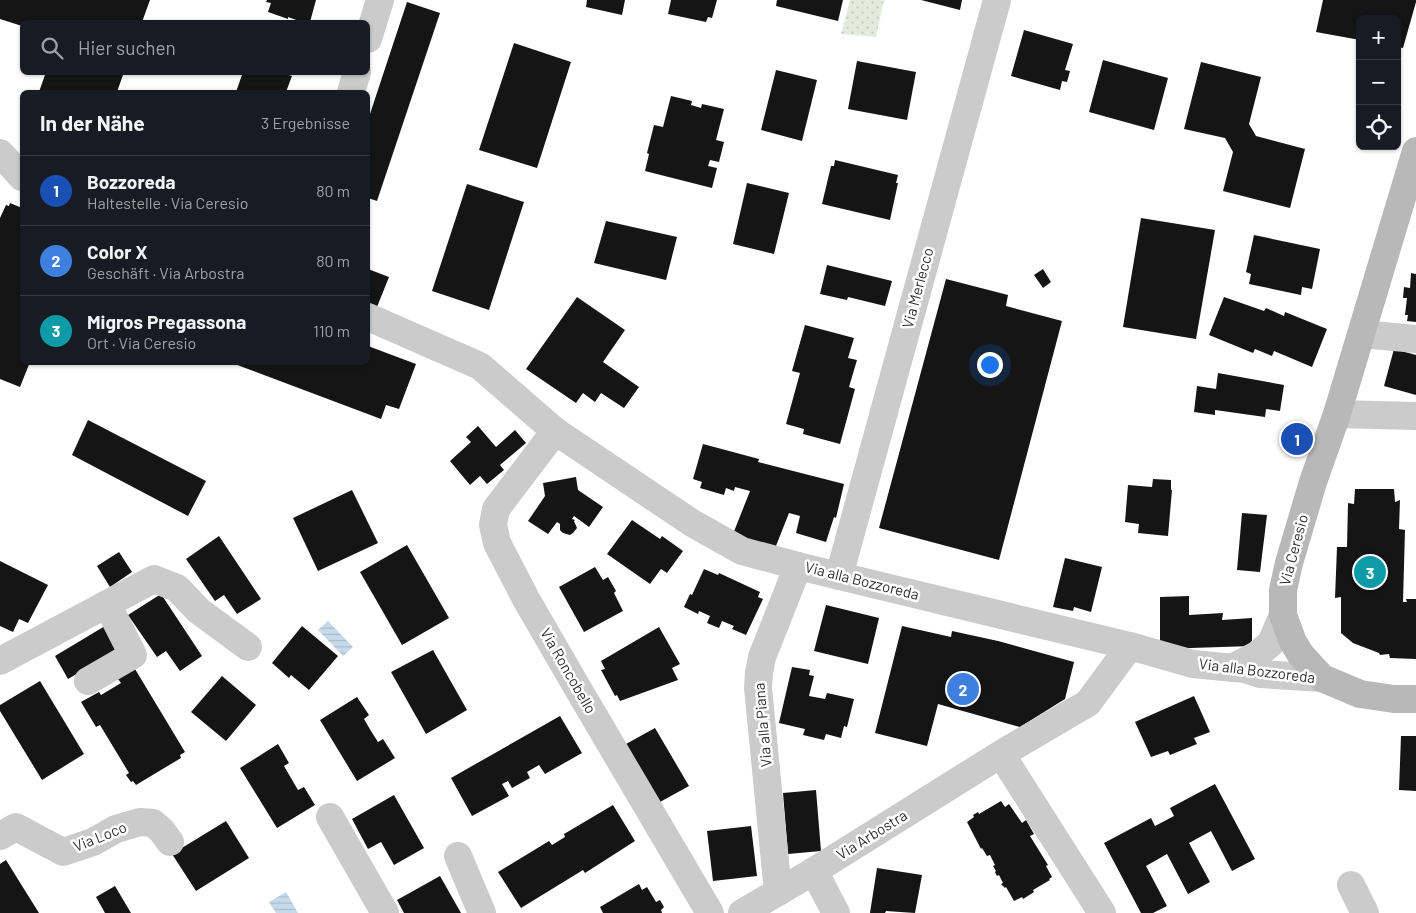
<!DOCTYPE html>
<html lang="de">
<head>
<meta charset="utf-8">
<style>
  :root { --surface:#171b24; --page:#242831; --text:#f1f3f6; --muted:#9ea1a6; --line:#363941; --accent:#8c9099 }
  body { margin:0; font-family:Barlow,sans-serif; background:var(--page); color:var(--text) }
  .controls { position:absolute; right:15px; top:15px; display:grid; overflow:hidden; border-radius:8px; box-shadow:0 1px 4px #0004 }
  .controls button { width:45px; height:45px; display:grid; place-items:center; padding:0; border:0; border-bottom:1px solid var(--line); background:var(--surface); color:var(--text); font:25px sans-serif }
  .you { position:absolute; left:989px; top:364px; width:18px; height:18px; margin:-12px; border:4px solid #fff; border-radius:50%; background:#1a73e8; box-shadow:0 0 0 8px #1a73e833 }
  .badge { display:grid; place-items:center; width:32px; height:32px; border-radius:50%; background:var(--accent); color:#fff; font-size:16px; font-weight:700 }
  .pin { position:absolute; translate:-50% -50%; border:2px solid #fff; box-shadow:0 1px 5px #0006 }
  .list { margin:0; padding:0; list-style:none }
  h2 { display:flex; justify-content:space-between; align-items:center; height:65px; margin:0; padding:0 20px; font-size:21px }
  h2 small { font-size:16px; font-weight:400; color:var(--muted) }
  .list li { display:grid; grid-template-columns:32px 1fr auto; gap:15px; align-items:center; box-sizing:border-box; height:70px; padding:0 20px; border-top:1px solid var(--line) }
  .list b { display:block; font-size:19px; white-space:nowrap }
  .list p { margin:0; font-size:16px; white-space:nowrap; color:var(--muted) }
  .list em { font-size:16px; font-style:normal; color:var(--muted) }
  .icon { flex:none; width:28px; height:28px; fill:none; stroke:currentColor; stroke-width:2; stroke-linecap:round; stroke-linejoin:round }
  .map { position:relative; flex:none; width:1416px; height:913px; overflow:hidden }
  .search { position:absolute; background:var(--surface); box-shadow:0 1px 4px #0004; left:20px; top:20px; width:350px; height:55px; display:flex; align-items:center; gap:12px; box-sizing:border-box; padding:0 18px; border-radius:8px; color:var(--muted); font-size:19px }
  .panel { position:absolute; background:var(--surface); box-shadow:0 1px 4px #0004; left:20px; top:90px; width:350px; height:275px; border-radius:8px }
  .map>svg:first-child { display:block }
  .garden { fill:url(#garden-dots) }
  .water { fill:url(#water-rules) }
  .building { fill:#151515 }
  .lines { fill:none; stroke-linecap:round; stroke-linejoin:round }
  .minor { stroke:#cbcbcb; stroke-width:28 }
  .secondary { stroke:#b8b8b8; stroke-width:28 }
  .labels { text-anchor:middle; stroke-width:5; stroke-linejoin:round; paint-order:stroke }
  .street-label { font-size:15px; fill:#2e2e2e; stroke:#fff }
</style>
</head>
<body>
<div class="map">
<svg width="1416" height="913" viewBox="0 0 1416 913">
  <defs>
    <pattern id="garden-dots" width="8" height="8" patternUnits="userSpaceOnUse" patternTransform="scale(1.25)"><rect width="8" height="8" fill="#e3ecdc"/><path d="M2 2h.1M6 6h.1" fill="none" stroke="#c3cbbd" stroke-width="1.8" stroke-linecap="round"/></pattern>
    <pattern id="water-rules" width="6" height="5" patternUnits="userSpaceOnUse" patternTransform="scale(1.25)"><rect width="6" height="5" fill="#c7daec"/><path d="M0 2.5h6" fill="none" stroke="#abbbcb"/></pattern>
  </defs>
  <rect width="100%" height="100%" fill="#fff"/>
  <polygon class="garden" points="850,0 884,0 876,37 841,34"/>
  <g class="water">
    <polygon points="328,621 353,647 343,656 318,630"/>
    <polygon points="286,892 298,913 276,913 269,902"/>
  </g>
  <g class="building">
    <polygon points="0,0 150,0 142,22 22,22 22,26 0,19"/>
    <polygon points="267,0 316,0 310,22 302,22 288,17 288,19 268,12 271,3 266,2"/>
    <polygon points="587,0 625,0 622,15 586,7"/>
    <polygon points="671,0 717,0 712,18 708,17 706,22 668,14"/>
    <polygon points="777,0 843,0 838,21 776,6"/>
    <polygon points="921,0 962,0 960,10"/>
    <polygon points="1323,0 1416,0 1416,2 1403,48 1397,47 1397,19 1360,19 1360,40 1316,32"/>
    <polygon points="407,2 440,13 377,201 368,198 368,120"/>
    <polygon points="1024,30 1073,44 1065,70 1070,71 1067,82 1062,81 1060,90 1011,76"/>
    <polygon points="514,43 571,62 537,168 479,150"/>
    <polygon points="1103,60 1168,78 1154,130 1089,112"/>
    <polygon points="857,61 916,72 907,120 848,109"/>
    <polygon points="1201,62 1261,77 1249,124 1256,136 1305,149 1290,208 1223,191 1233,152 1225,138 1184,129"/>
    <polygon points="776,70 817,80 802,141 761,130"/>
    <polygon points="46,72 124,72 117,92 39,92"/>
    <polygon points="243,72 290,72 289,75 292,76 286,92 236,92"/>
    <polygon points="671,96 692,101 691,105 701,108 702,104 724,109 716,140 724,142 719,162 710,160 708,166 717,168 712,188 645,171 649,154 647,153 654,125 663,127"/>
    <polygon points="835,160 898,175 896,183 898,183 890,220 822,204 831,166 834,166"/>
    <polygon points="747,183 789,193 774,254 733,244"/>
    <polygon points="467,184 524,202 489,310 432,291"/>
    <polygon points="10,203 22,208 22,362 30,362 20,387 0,379 0,218 6,205 9,206"/>
    <polygon points="1141,218 1215,230 1196,339 1123,327"/>
    <polygon points="606,221 677,237 666,280 594,263"/>
    <polygon points="1254,235 1320,249 1312,289 1302,287 1301,295 1249,284 1251,274 1246,272"/>
    <polygon points="827,265 892,281 885,306 848,297 847,300 820,294"/>
    <polygon points="368,269 389,277 377,307 368,303"/>
    <polygon points="1043,269 1051,282 1043,288 1034,275"/>
    <polygon points="1411,273 1416,274 1416,322 1407,321 1408,315 1405,315 1407,298 1403,298 1404,287 1410,288"/>
    <polygon points="946,279 1008,295 1006,306 1062,321 999,560 879,528"/>
    <polygon points="577,297 625,330 603,362 639,387 624,408 601,393 595,402 583,393 576,403 526,369"/>
    <polygon points="1224,297 1264,311 1266,308 1284,316 1285,312 1327,329 1312,367 1274,351 1272,356 1255,349 1253,353 1209,335"/>
    <polygon points="805,325 854,338 848,358 857,360 849,387 855,389 840,444 803,434 804,429 786,424 800,373 792,371"/>
    <polygon points="368,346 416,364 399,409 386,405 381,419 232,363 368,362"/>
    <polygon points="1394,349 1416,355 1416,395 1384,386"/>
    <polygon points="1218,373 1284,385 1280,411 1266,409 1265,417 1215,410 1215,415 1194,412 1197,386 1216,389"/>
    <polygon points="88,420 206,481 188,516 72,455"/>
    <polygon points="478,426 496,447 515,430 526,443 500,465 504,470 487,484 480,476 470,485 450,461 471,442 466,437"/>
    <polygon points="703,444 759,459 758,462 844,484 836,518 834,517 826,542 796,533 800,516 789,513 774,551 733,534 750,491 735,487 734,491 726,488 724,495 700,488 702,482 693,479"/>
    <polygon points="576,477 578,490 603,507 589,527 574,516 572,519 575,520 574,521 577,528 573,533 570,535 563,533 560,530 560,524 557,522 548,534 528,521 545,496 543,483"/>
    <polygon points="1153,479 1171,480 1171,490 1172,490 1168,536 1138,533 1139,524 1125,522 1128,485 1152,487"/>
    <polygon points="1355,489 1394,489 1395,502 1400,500 1399,529 1405,530 1403,602 1407,602 1406,599 1416,599 1416,659 1390,658 1389,654 1380,655 1379,653 1353,643 1341,633 1341,597 1335,598 1337,547 1347,547 1348,503 1354,504"/>
    <polygon points="352,490 378,543 318,571 293,518"/>
    <polygon points="1242,513 1267,515 1260,572 1237,570"/>
    <polygon points="632,520 660,539 662,536 683,551 667,573 661,569 650,584 607,554"/>
    <polygon points="219,536 261,599 237,614 224,595 215,601 186,559"/>
    <polygon points="407,545 449,618 402,645 360,572"/>
    <polygon points="119,552 132,572 110,587 97,566"/>
    <polygon points="1065,558 1102,567 1091,612 1074,607 1073,611 1053,607"/>
    <polygon points="0,561 48,585 28,623 19,619 13,632 0,626"/>
    <polygon points="595,567 603,580 608,577 616,591 614,593 623,611 584,632 559,587"/>
    <polygon points="704,569 718,575 719,573 760,592 758,597 763,599 746,635 732,629 734,626 722,621 719,628 707,623 710,616 699,611 698,614 684,607 690,594 692,595"/>
    <polygon points="161,594 202,656 180,671 166,651 157,657 128,615"/>
    <polygon points="1189,596 1189,615 1223,613 1222,620 1252,618 1252,646 1160,649 1160,597"/>
    <polygon points="826,605 879,618 868,664 814,651"/>
    <polygon points="105,626 119,649 68,679 55,656"/>
    <polygon points="302,626 338,656 309,690 291,675 289,678 272,663"/>
    <polygon points="902,626 951,637 952,631 998,641 1074,662 1065,699 1020,727 938,704 927,746 875,733"/>
    <polygon points="659,627 680,664 672,668 678,680 620,701 617,695 615,696 601,670 605,669 601,661"/>
    <polygon points="433,650 467,710 426,734 391,672"/>
    <polygon points="792,667 810,670 809,675 814,676 809,696 825,699 827,693 854,699 847,727 844,726 841,738 826,734 824,740 803,735 805,729 779,723"/>
    <polygon points="135,669 185,752 180,755 181,758 136,785 133,781 131,782 126,775 129,773 100,725 96,727 81,702 99,692 101,695 121,683 118,679"/>
    <polygon points="222,676 256,705 226,741 191,712"/>
    <polygon points="40,681 84,754 42,780 0,711 0,705"/>
    <polygon points="1194,696 1210,732 1194,738 1197,744 1170,755 1168,751 1151,757 1135,722"/>
    <polygon points="357,697 369,715 364,719 371,731 378,742 383,739 395,758 357,781 320,720"/>
    <polygon points="560,716 582,753 545,774 539,765 527,772 530,778 512,788 508,781 502,784 509,796 472,816 451,778"/>
    <polygon points="655,728 689,786 660,802 626,744"/>
    <polygon points="1401,736 1416,736 1416,791 1399,790"/>
    <polygon points="278,744 289,763 284,766 298,790 304,787 315,805 277,828 240,768"/>
    <polygon points="1215,784 1255,859 1232,871 1211,831 1189,843 1210,882 1188,894 1167,854 1146,866 1167,906 1153,913 1141,913 1104,843 1151,818 1155,826 1174,816 1170,808"/>
    <polygon points="816,790 821,851 788,854 783,793"/>
    <polygon points="394,795 424,848 394,865 381,842 368,849 352,819"/>
    <polygon points="1001,801 1005,807 1009,804 1022,823 1026,820 1034,834 1030,836 1048,865 1046,866 1052,877 1049,879 1050,880 1033,890 1034,892 1023,899 1022,897 1014,901 1006,887 1005,888 1001,884 1003,883 999,875 997,876 995,872 996,871 993,866 995,865 990,855 987,856 982,848 981,849 967,822 974,817 973,815 978,812 979,814"/>
    <polygon points="613,805 635,841 585,873 583,870 521,908 498,872 549,841 552,845 565,837 564,834"/>
    <polygon points="226,821 249,858 196,891 172,854"/>
    <polygon points="751,826 757,876 713,881 707,831"/>
    <polygon points="6,860 24,889 39,913 0,913 0,864"/>
    <polygon points="877,868 922,875 915,913 886,911 885,913 870,913"/>
    <polygon points="440,876 461,913 404,913 397,900"/>
    <polygon points="639,884 642,890 647,887 656,902 660,900 664,907 661,910 662,913 603,913 600,907"/>
    <polygon points="115,886 131,913 105,913 96,897"/>
  </g>
  <g class="lines">
    <g class="minor">
      <polyline points="368,39 380,0"/>
      <polyline points="351,92 357,72"/>
      <polyline points="0,153 22,177"/>
      <polyline points="368,317 480,366 555,431 692,523 742,551 798,566 1130,646 1193,664 1245,669 1260,674 1322,678"/>
      <polyline points="1362,334 1416,339"/>
      <polyline points="1337,414 1416,416"/>
      <polyline points="555,431 496,509 493,525 497,543 526,599 574,682 710,913"/>
      <polyline points="839,576 997,0"/>
      <polyline points="0,661 154,579 177,588 199,611 248,647"/>
      <polyline points="1232,668 1257,655 1271,643 1283,615"/>
      <polyline points="88,681 133,655 107,604"/>
      <polyline points="1001,754 1102,913"/>
      <polyline points="330,817 385,913"/>
      <polyline points="0,836 16,827 63,852 93,842 116,829 140,822 153,823 162,831 170,842"/>
      <polyline points="458,856 482,913"/>
      <polyline points="814,871 836,913"/>
      <polyline points="1351,885 1365,913"/>
      <polyline points="778,892 758,688 759,673 762,657 798,566"/>
      <polyline points="742,913 814,871 1001,754 1088,703 1130,646"/>
    </g>
    <polyline class="secondary" points="1416,151 1337,414 1313,482 1289,563 1283,590 1283,615 1293,642 1301,655 1322,678 1360,694 1394,699 1416,699"/>
  </g>
  <g class="labels">
    <g class="street-label">
      <text transform="translate(918 288) rotate(-75)" y="5">Via Merlecco</text>
      <text transform="translate(1294 550) rotate(-75)" y="5">Via Ceresio</text>
      <text transform="translate(862 581) rotate(14)" y="5">Via alla Bozzoreda</text>
      <text transform="translate(568 671) rotate(60)" y="5">Via Roncobello</text>
      <text transform="translate(1257 671) rotate(7)" y="5">Via alla Bozzoreda</text>
      <text transform="translate(763 725) rotate(-95)" y="5">Via alla Piana</text>
      <text transform="translate(872 835) rotate(-32)" y="5">Via Arbostra</text>
      <text transform="translate(100 837) rotate(-22)" y="5">Via Loco</text>
    </g>
  </g>
</svg>
<div class="controls">
<button>+</button>
<button>−</button>
<button><svg class="icon" aria-label="locate" viewBox="0 0 24 24"><circle cx="12" cy="12" r="6"/><path d="M12 2v4M12 18v4M2 12h4M18 12h4"/></svg></button>
</div>
<div class="you"></div>
<div class="pin badge" style="left:1297px;top:439px;background:#1a4fb4">1</div>
<div class="pin badge" style="left:963px;top:689px;background:#3f7fe0">2</div>
<div class="pin badge" style="left:1370px;top:572px;background:#0f9aa8">3</div>
<div class="search"><svg class="icon" aria-label="search" viewBox="0 0 24 24"><circle cx="10" cy="10" r="6"/><path d="M15 15l6 6"/></svg>Hier suchen</div>
<section class="panel">
<h2>In der Nähe<small>3 Ergebnisse</small></h2>
<ul class="list">
<li><span class="badge" style="background:#1a4fb4">1</span><div><b>Bozzoreda</b><p>Haltestelle · Via Ceresio</p></div><em>80 m</em></li>
<li><span class="badge" style="background:#3f7fe0">2</span><div><b>Color X</b><p>Geschäft · Via Arbostra</p></div><em>80 m</em></li>
<li><span class="badge" style="background:#0f9aa8">3</span><div><b>Migros Pregassona</b><p>Ort · Via Ceresio</p></div><em>110 m</em></li>
</ul>
</section>
</div>
</body>
</html>
